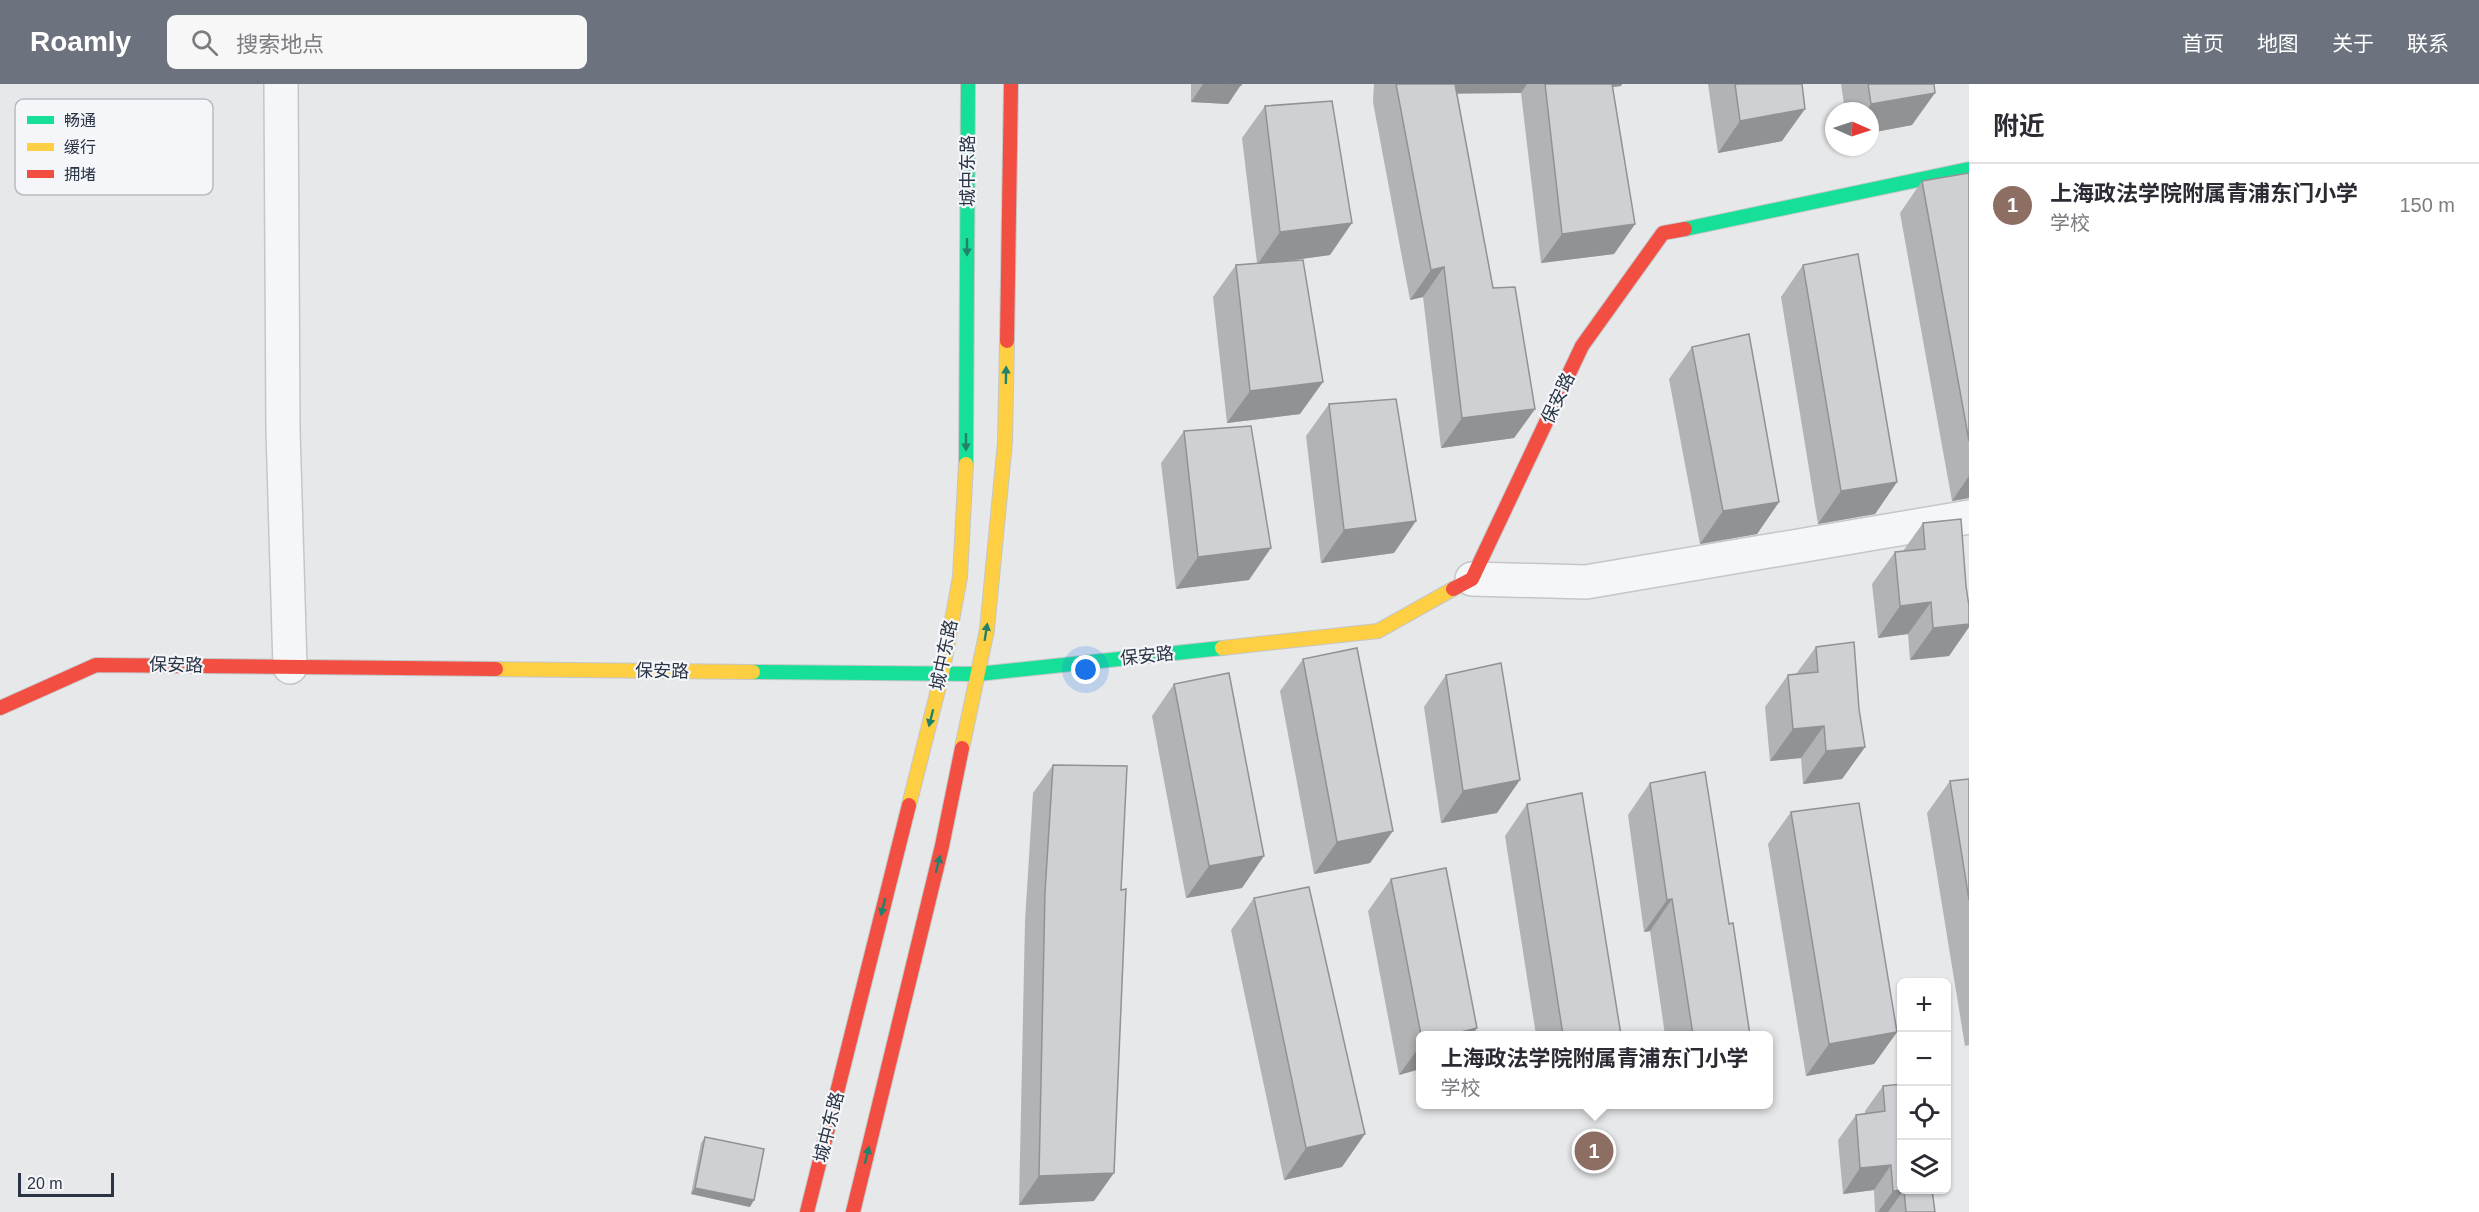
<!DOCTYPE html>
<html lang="zh">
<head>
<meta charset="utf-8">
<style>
  :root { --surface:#fff; --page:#f7f7f7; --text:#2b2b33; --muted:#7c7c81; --line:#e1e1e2; --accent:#6c737f }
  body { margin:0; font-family:Helvetica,"Noto Sans SC",sans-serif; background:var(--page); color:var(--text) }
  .controls { position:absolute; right:18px; bottom:18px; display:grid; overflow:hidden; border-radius:9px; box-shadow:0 2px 4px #0004 }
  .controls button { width:54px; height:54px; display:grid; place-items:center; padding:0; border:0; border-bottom:2px solid var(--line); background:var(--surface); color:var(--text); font:30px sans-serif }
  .compass { position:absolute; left:1825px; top:18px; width:54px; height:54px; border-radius:50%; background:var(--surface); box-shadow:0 2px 4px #0004; rotate:93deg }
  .scale { position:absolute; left:18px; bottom:15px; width:96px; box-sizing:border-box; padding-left:6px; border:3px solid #2b3445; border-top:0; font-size:16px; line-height:21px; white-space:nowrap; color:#2b3445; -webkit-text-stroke:4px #f4f6f9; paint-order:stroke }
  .you { position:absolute; left:1086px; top:586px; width:21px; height:21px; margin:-15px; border:4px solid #fff; border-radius:50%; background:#1a73e8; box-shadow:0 0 0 9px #1a73e833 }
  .badge { display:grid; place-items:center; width:39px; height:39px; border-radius:50%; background:var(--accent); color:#fff; font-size:20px; font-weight:700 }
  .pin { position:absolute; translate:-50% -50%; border:3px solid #fff; box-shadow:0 2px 6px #0006 }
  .popup { position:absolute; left:1416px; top:947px; width:357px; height:78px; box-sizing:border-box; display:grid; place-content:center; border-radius:9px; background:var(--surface); filter:drop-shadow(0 2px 4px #0005); font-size:20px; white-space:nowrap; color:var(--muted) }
  .popup b { font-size:22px; color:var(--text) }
  .popup::after { content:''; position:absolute; left:50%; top:100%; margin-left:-12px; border:12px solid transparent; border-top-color:var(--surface) }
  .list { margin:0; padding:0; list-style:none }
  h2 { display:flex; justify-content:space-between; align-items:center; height:78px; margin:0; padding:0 24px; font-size:26px }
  h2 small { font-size:20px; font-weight:400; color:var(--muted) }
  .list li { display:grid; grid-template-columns:39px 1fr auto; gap:18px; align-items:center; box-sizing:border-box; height:84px; padding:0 24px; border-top:2px solid var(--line) }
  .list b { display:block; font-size:22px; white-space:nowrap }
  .list p { margin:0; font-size:20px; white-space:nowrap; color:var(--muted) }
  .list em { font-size:20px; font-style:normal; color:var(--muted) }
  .icon { flex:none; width:33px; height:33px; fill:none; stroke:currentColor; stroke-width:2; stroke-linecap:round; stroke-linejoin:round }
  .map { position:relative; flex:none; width:1969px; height:1128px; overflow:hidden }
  header { display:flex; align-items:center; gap:36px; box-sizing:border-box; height:84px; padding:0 30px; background:var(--accent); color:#fff }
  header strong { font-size:28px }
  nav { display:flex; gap:33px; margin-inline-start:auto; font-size:21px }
  .search { width:420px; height:54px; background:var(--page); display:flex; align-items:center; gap:15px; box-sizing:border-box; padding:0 21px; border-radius:9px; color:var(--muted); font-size:22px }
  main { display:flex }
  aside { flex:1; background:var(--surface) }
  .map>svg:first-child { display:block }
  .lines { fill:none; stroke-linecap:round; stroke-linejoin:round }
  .street-casing { stroke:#c4c6c8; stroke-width:36 }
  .fast-casing { stroke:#c4c6c8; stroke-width:16 }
  .slow-casing { stroke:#c4c6c8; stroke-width:16 }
  .jam-casing { stroke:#c4c6c8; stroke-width:16 }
  .street { stroke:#f5f6f7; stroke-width:33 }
  .fast { stroke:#16e098; stroke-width:14 }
  .slow { stroke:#ffcf43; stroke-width:14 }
  .jam { stroke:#f24e42; stroke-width:14 }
  .wall { fill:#b1b3b5 }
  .shaded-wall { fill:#909294 }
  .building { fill:#ced0d3; stroke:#909294; stroke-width:1.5 }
  .oneway { fill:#22816a }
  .labels { text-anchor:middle; stroke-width:4.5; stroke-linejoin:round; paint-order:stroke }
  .street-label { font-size:18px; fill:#2b3445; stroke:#f4f6f9 }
  .key { fill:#f4f6f9; stroke:#b8bcc3; stroke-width:1.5 }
  .key-label { font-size:16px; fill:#2b3445 }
</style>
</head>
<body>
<header>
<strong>Roamly</strong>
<div class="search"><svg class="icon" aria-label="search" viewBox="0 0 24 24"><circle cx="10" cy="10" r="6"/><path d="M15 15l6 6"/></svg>搜索地点</div>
<nav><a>首页</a><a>地图</a><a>关于</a><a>联系</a></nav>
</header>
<main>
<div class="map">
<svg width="1969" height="1128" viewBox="0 0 1969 1128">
  <rect width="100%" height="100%" fill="#e6e8ea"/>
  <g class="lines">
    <defs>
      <g id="street">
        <polyline points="281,0 283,346 290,583"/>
        <polyline points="1472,495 1586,498 1969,433"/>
      </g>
      <g id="fast">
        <polyline points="1685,145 1969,85"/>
        <polyline points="966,380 968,0"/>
        <polyline points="753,588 978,590 1222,564"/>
      </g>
      <g id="slow">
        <polyline points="1222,564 1378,547 1453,505"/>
        <polyline points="496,585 753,588"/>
        <polyline points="962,664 987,546 1005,358 1007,257"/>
        <polyline points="909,721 942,590 960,493 966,380"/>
      </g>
      <g id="jam">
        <polyline points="1007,257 1011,0"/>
        <polyline points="1453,505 1472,495 1582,262 1663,149 1685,145"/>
        <polyline points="0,624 96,581 496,585"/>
        <polyline points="807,1128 909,721"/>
        <polyline points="853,1128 942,762 962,664"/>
      </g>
    </defs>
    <use href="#street" class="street-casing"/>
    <use href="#fast" class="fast-casing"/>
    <use href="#slow" class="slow-casing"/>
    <use href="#jam" class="jam-casing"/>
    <use href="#street" class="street"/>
    <use href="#fast" class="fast"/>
    <use href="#slow" class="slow"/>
    <use href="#jam" class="jam"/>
  </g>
  <g class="wall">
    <polygon points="1191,0 1241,0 1228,20 1191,18"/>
    <polygon points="1374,0 1622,0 1621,2 1613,3 1635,140 1614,170 1541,179 1521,9 1457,9 1493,204 1535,325 1514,354 1441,364 1423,213 1410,216 1373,18"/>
    <polygon points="1708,0 1802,0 1782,57 1718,69"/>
    <polygon points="1841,0 1934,0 1912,41 1870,49 1870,27 1845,27"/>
    <polygon points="1265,22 1330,171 1278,178 1300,330 1227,339 1213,213 1236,181 1257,179 1242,54"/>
    <polygon points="1969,89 1969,414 1952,417 1900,129 1922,97"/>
    <polygon points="1803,181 1897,398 1875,430 1818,440 1781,213"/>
    <polygon points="1692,263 1779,418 1757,450 1700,460 1669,295"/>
    <polygon points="1329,320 1394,469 1321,479 1306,352"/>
    <polygon points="1184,347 1249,496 1176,505 1161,379"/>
    <polygon points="1923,439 1966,502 1969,522 1969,543 1949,572 1910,576 1908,550 1878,554 1872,500 1895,468 1903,467"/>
    <polygon points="1816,563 1865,663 1842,695 1803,700 1801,674 1770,677 1765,623 1788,591 1796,590"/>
    <polygon points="1303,575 1370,779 1314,790 1280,607"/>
    <polygon points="1446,591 1497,729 1441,739 1424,623"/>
    <polygon points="1174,600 1242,804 1186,814 1152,632"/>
    <polygon points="1053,681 1094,1117 1019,1121 1025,837 1033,709"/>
    <polygon points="1969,695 1969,961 1965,962 1927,729 1950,697"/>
    <polygon points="1650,699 1729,840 1750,951 1665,951 1650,847 1644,848 1628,731"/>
    <polygon points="1527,720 1621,951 1536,951 1505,752"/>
    <polygon points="1791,728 1897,948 1874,980 1806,992 1768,760"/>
    <polygon points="1391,795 1477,944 1472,951 1420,951 1420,985 1399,991 1368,827"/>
    <polygon points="1254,814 1342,1083 1284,1096 1231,846"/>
    <polygon points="1883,1002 1932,1106 1935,1128 1875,1128 1874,1106 1843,1110 1838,1056 1856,1031 1865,1030 1865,1027"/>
    <polygon points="705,1053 750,1123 691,1110 701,1059"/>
  </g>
  <g class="shaded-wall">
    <polygon points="1203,0 1219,0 1241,1 1228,20 1191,18"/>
    <polygon points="1438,0 1527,0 1521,9 1431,10"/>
    <polygon points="1592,0 1622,0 1621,2 1587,6"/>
    <polygon points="1935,9 1912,41 1870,49 1870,27 1866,27 1871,20"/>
    <polygon points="1805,25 1782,57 1718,69 1740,37"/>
    <polygon points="1352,139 1330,171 1257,181 1280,148"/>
    <polygon points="1635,140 1614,170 1541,179 1562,150"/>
    <polygon points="1444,183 1423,213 1410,216 1431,186"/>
    <polygon points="1323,298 1300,330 1227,339 1250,307"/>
    <polygon points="1535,325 1514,354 1441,364 1462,334"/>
    <polygon points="1969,392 1969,414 1952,417"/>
    <polygon points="1897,398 1875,430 1818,440 1841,407"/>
    <polygon points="1779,418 1757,450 1700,460 1723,427"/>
    <polygon points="1416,437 1394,469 1321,479 1344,446"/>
    <polygon points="1271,464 1249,496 1176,505 1198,473"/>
    <polygon points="1931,518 1908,550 1878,554 1900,522"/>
    <polygon points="1969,540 1969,543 1949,572 1910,576 1933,544"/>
    <polygon points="1824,642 1801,674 1770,677 1793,645"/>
    <polygon points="1865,663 1842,695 1803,700 1826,667"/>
    <polygon points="1520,696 1497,729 1441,739 1463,707"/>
    <polygon points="1393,747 1370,779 1314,790 1337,758"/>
    <polygon points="1264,772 1242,804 1186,814 1209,782"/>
    <polygon points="1672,815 1650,847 1644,848 1667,816"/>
    <polygon points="1477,944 1472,951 1449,951"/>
    <polygon points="1897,948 1874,980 1806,992 1829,960"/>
    <polygon points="1420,962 1420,985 1399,991"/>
    <polygon points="1550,1020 1570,1020 1547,1025"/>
    <polygon points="1365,1050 1342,1083 1284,1096 1306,1064"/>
    <polygon points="1891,1081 1874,1106 1843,1110 1860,1084"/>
    <polygon points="1114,1089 1094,1117 1019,1121 1039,1092"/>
    <polygon points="695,1104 754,1116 750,1123 691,1110"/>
    <polygon points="1904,1106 1888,1128 1878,1128 1893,1107"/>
  </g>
  <g class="building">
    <polygon points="1219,0 1241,0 1241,1"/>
    <polygon points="1396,0 1455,0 1493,204 1515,203 1535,325 1462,334 1444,183 1431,186"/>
    <polygon points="1545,0 1612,0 1635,140 1562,150"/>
    <polygon points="1735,0 1802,0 1805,25 1740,37"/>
    <polygon points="1868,0 1934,0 1935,9 1871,20"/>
    <polygon points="1332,17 1352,139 1280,148 1265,22"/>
    <polygon points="1969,89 1969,357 1922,97"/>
    <polygon points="1858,170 1897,398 1841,407 1803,181"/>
    <polygon points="1303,176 1323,298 1250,307 1236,181"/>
    <polygon points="1749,250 1779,418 1723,427 1692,263"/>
    <polygon points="1396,315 1416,437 1344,446 1329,320"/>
    <polygon points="1251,342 1271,464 1198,473 1184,347"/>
    <polygon points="1961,435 1966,502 1969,522 1969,540 1933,544 1931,518 1900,522 1895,468 1925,465 1923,439"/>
    <polygon points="1854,558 1859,625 1865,663 1826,667 1824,642 1793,645 1788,591 1818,588 1816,563"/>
    <polygon points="1357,564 1393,747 1337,758 1303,575"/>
    <polygon points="1501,579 1520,696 1463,707 1446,591"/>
    <polygon points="1229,589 1264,772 1209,782 1174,600"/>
    <polygon points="1053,681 1127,682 1121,806 1126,805 1114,1089 1039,1092 1045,808"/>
    <polygon points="1705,688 1729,840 1733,839 1750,951 1693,951 1672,815 1667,816 1650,699"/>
    <polygon points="1969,695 1969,816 1950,697"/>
    <polygon points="1582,709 1621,951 1563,951 1527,720"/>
    <polygon points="1859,719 1897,948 1829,960 1791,728"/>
    <polygon points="1446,784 1477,944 1449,951 1421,951 1391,795"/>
    <polygon points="1309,803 1365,1050 1306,1064 1254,814"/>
    <polygon points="1902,1000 1902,1106 1904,1106 1893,1107 1891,1081 1860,1084 1856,1031 1885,1027 1883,1002"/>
    <polygon points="705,1053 764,1065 754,1116 695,1104"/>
    <polygon points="1904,1106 1932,1106 1935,1128 1906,1128"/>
  </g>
  <defs><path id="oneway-solid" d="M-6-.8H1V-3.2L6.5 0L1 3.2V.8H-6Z" transform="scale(1.5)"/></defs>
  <g class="oneway">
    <use href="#oneway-solid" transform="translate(967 163) rotate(90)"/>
    <use href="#oneway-solid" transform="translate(1006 291) rotate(-89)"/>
    <use href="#oneway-solid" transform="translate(966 358) rotate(90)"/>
    <use href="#oneway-solid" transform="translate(986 548) rotate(-81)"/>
    <use href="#oneway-solid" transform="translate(931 634) rotate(104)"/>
    <use href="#oneway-solid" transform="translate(938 780) rotate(-76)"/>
    <use href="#oneway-solid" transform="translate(883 823) rotate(104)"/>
    <use href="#oneway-solid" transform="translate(867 1071) rotate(-76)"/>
  </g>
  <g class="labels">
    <g class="street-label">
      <text transform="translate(968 87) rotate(-90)" y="6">城中东路</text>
      <text transform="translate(1558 314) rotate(-65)" y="6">保安路</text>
      <text transform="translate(944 571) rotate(-78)" y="6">城中东路</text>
      <text transform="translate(1147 572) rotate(-6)" y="6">保安路</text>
      <text transform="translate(176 581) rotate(1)" y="6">保安路</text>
      <text transform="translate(662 587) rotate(1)" y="6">保安路</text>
      <text transform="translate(829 1043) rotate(-76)" y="6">城中东路</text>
    </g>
  </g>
  <rect x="15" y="15" width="198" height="96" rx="9" class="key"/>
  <rect x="27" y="32" width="27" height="8" fill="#16e098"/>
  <rect x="27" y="59" width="27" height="8" fill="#ffcf43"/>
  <rect x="27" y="86" width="27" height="8" fill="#f24e42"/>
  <g class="key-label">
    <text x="64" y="42">畅通</text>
    <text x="64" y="69">缓行</text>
    <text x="64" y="96">拥堵</text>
  </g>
</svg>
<div class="controls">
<button>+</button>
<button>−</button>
<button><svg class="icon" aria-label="locate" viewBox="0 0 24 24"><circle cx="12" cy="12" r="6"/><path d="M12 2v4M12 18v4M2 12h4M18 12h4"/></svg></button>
<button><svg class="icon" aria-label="layers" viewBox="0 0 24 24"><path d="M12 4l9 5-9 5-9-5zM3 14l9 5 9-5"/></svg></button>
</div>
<svg class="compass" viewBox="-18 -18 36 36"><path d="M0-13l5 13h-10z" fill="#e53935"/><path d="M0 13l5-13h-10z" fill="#7c7c81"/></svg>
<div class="scale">20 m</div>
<div class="you"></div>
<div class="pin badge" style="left:1594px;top:1067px;background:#8d6e63">1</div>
<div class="popup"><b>上海政法学院附属青浦东门小学</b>学校</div>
</div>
<aside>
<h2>附近<small></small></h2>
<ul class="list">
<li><span class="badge" style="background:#8d6e63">1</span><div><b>上海政法学院附属青浦东门小学</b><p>学校</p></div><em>150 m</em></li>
</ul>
</aside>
</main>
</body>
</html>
